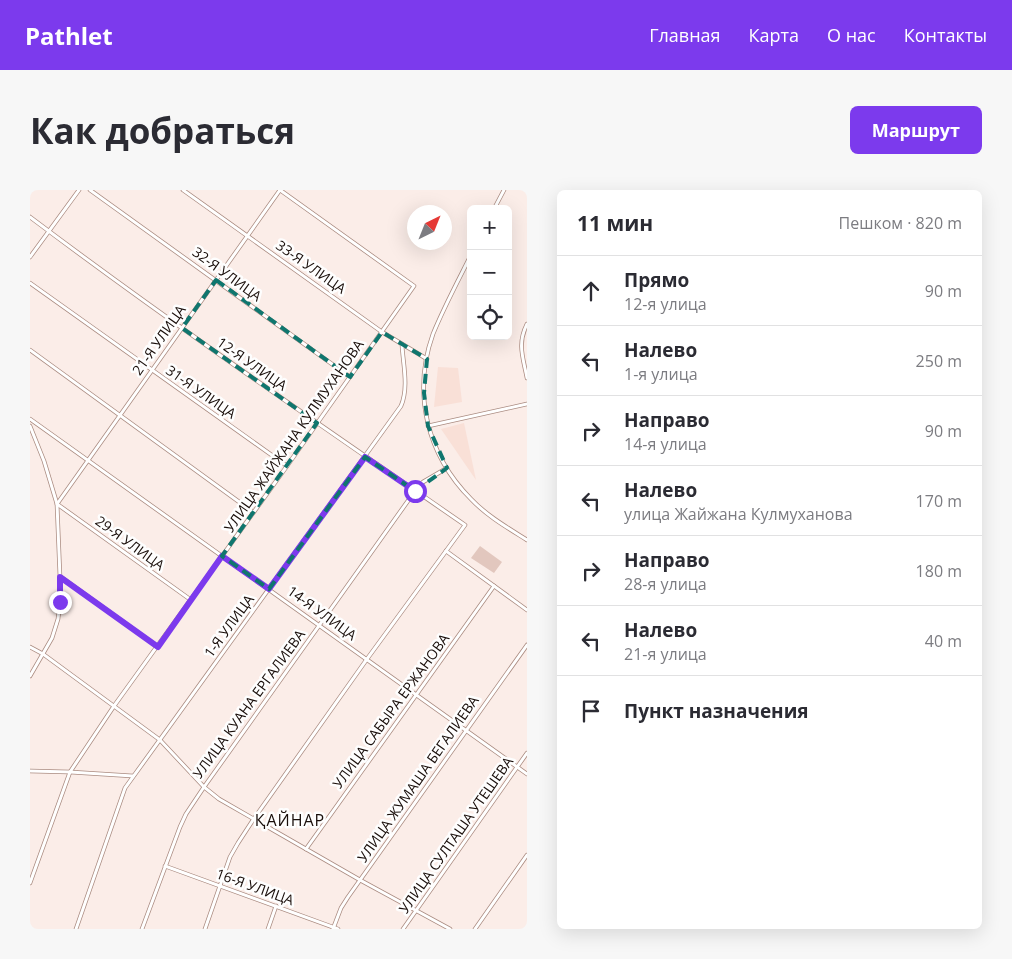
<!DOCTYPE html>
<html lang="ru">
<head>
<meta charset="utf-8">
<style>
  :root { --surface:#fff; --page:#f7f7f7; --text:#2b2b33; --muted:#7c7c81; --line:#e1e1e2; --accent:#7c3aed }
  body { margin:0; font-family:"Open Sans",sans-serif; background:var(--page); color:var(--text) }
  .controls { position:absolute; right:15px; top:15px; display:grid; overflow:hidden; border-radius:8px; box-shadow:0 5px 20px #0002 }
  .controls button { width:45px; height:45px; display:grid; place-items:center; padding:0; border:0; border-bottom:1px solid var(--line); background:var(--surface); color:var(--text); font:25px sans-serif }
  .compass { position:absolute; left:377px; top:15px; width:45px; height:45px; border-radius:50%; background:var(--surface); box-shadow:0 5px 20px #0002; rotate:43deg }
  .stop { position:absolute; width:15px; height:15px; margin:-11px; border:4px solid #7c3aed; border-radius:50%; background:#fff }
  .stop.end { background:#7c3aed; border-color:#fff; box-shadow:0 1px 5px #0008 }
  .list { margin:0; padding:0; list-style:none }
  h2 { display:flex; justify-content:space-between; align-items:center; height:65px; margin:0; padding:0 20px; font-size:21px }
  h2 small { font-size:16px; font-weight:400; color:var(--muted) }
  .list li { display:grid; grid-template-columns:32px 1fr auto; gap:15px; align-items:center; box-sizing:border-box; height:70px; padding:0 20px; border-top:1px solid var(--line) }
  .list b { display:block; font-size:19px; white-space:nowrap }
  .list p { margin:0; font-size:16px; white-space:nowrap; color:var(--muted) }
  .list em { font-size:16px; font-style:normal; color:var(--muted) }
  .icon { flex:none; width:28px; height:28px; fill:none; stroke:currentColor; stroke-width:2; stroke-linecap:round; stroke-linejoin:round }
  .map { position:relative; flex:none; width:497px; height:739px; overflow:hidden; border-radius:8px }
  header { display:flex; align-items:center; gap:30px; box-sizing:border-box; height:70px; padding:0 25px; background:var(--accent); color:#fff }
  header strong { font-size:24px }
  nav { display:flex; gap:28px; margin-inline-start:auto; font-size:18px }
  .intro { display:flex; align-items:center; justify-content:space-between; box-sizing:border-box; height:120px; padding:0 30px }
  h1 { margin:0; font-size:35px }
  .button { padding:12px 22px; border-radius:8px; background:var(--accent); color:#fff; font-size:18px; font-weight:700 }
  main { display:flex; gap:30px; padding:0 30px }
  aside { flex:1; background:var(--surface); border-radius:8px; box-shadow:0 5px 20px #0002 }
  .map>svg:first-child { display:block }
  .built { fill:#f9e0d7 }
  .park { fill:#e2c7be }
  .lines { fill:none; stroke-linecap:round; stroke-linejoin:round }
  .street-casing { stroke:#aa8b80; stroke-width:4.5 }
  .street { stroke:#fff; stroke-width:3 }
  .route { stroke:#7c3aed; stroke-width:6 }
  .marked { fill:none; stroke:#0f766e; stroke-width:4; stroke-dasharray:10 6; stroke-linejoin:round }
  .labels { text-anchor:middle; stroke-width:5; stroke-linejoin:round; paint-order:stroke }
  .street-label { font-size:14px; fill:#190e0a; stroke:#fefefe }
  .quarter-label { font-size:16px; letter-spacing:1px; fill:#190e0a; stroke:#fefefe }
</style>
</head>
<body>
<header>
<strong>Pathlet</strong>
<nav><a>Главная</a><a>Карта</a><a>О нас</a><a>Контакты</a></nav>
</header>
<div class="intro"><h1>Как добраться</h1><a class="button">Маршрут</a></div>
<main>
<div class="map">
<svg width="497" height="739" viewBox="0 0 497 739">
  <rect width="100%" height="100%" fill="#fbede8"/>
  <g class="built">
    <polygon points="408,177 428,178 432,212 404,217"/>
    <polygon points="434,233 446,290 411,239"/>
  </g>
  <polygon class="park" points="450,356 472,372 464,383 441,368"/>
  <g class="lines">
    <defs>
      <g id="street">
        <polyline points="60,0 320,187"/>
        <polyline points="153,0 352,142 397,169"/>
        <polyline points="464,19 474,0"/>
        <path d="M0,27C142,134 289,234 435,335L337,469L223,630L208,653L200,667L175,739"/>
        <path d="M441,65C428,91 414,117 403,144C382,203 397,265 441,309C457,326 478,338 497,350"/>
        <polyline points="0,67 49,0"/>
        <polyline points="0,93 257,276"/>
        <path d="M497,134C487,154 493,167 497,188"/>
        <polyline points="0,160 223,322"/>
        <polyline points="0,229 497,584"/>
        <polyline points="0,236 14,271 27,314 30,387 30,412 28,429 22,448 0,486"/>
        <polyline points="398,236 497,214"/>
        <polyline points="416,361 497,420"/>
        <polyline points="31,387 128,457"/>
        <polyline points="161,410 27,314 250,0"/>
        <polyline points="0,457 13,464 130,550 174,597 189,609 330,690 420,739"/>
        <polyline points="0,581 40,582 103,586"/>
        <polyline points="276,659 464,396"/>
        <polyline points="135,676 308,739"/>
        <polyline points="0,693 40,582 84,516 257,276 384,96 250,0"/>
        <path d="M46,739L95,598L371,216C379,197 373,174 372,155"/>
        <polyline points="112,739 150,637 156,624 174,597 385,301 393,292 417,278"/>
        <polyline points="238,739 246,716"/>
        <polyline points="303,739 311,718 318,707 497,455"/>
        <polyline points="373,739 497,563"/>
        <polyline points="445,739 497,665"/>
      </g>
    </defs>
    <use href="#street" class="street-casing"/>
    <use href="#street" class="street"/>
  </g>
  <g class="lines">
    <polyline class="route" points="30,412 30,387 128,457 192,366 239,399 335,267 385,301"/>
  </g>
  <path class="marked" d="M186,90L320,187L352,142L397,169L394,203L398,236L417,278L385,301L335,267L239,399L192,366L287,233L152,138Z"/>
  <g class="labels">
    <g class="street-label">
      <text transform="translate(281 77) rotate(35)" y="5">33-Я УЛИЦА</text>
      <text transform="translate(197 84) rotate(36)" y="5">32-Я УЛИЦА</text>
      <text transform="translate(129 150) rotate(-55)" y="5">21-Я УЛИЦА</text>
      <text transform="translate(222 174) rotate(35)" y="5">12-Я УЛИЦА</text>
      <text transform="translate(171 202) rotate(35)" y="5">31-Я УЛИЦА</text>
      <text transform="translate(264 246) rotate(-55)" y="5">УЛИЦА ЖАЙЖАНА КУЛМУХАНОВА</text>
      <text transform="translate(100 353) rotate(36)" y="5">29-Я УЛИЦА</text>
      <text transform="translate(292 423) rotate(36)" y="5">14-Я УЛИЦА</text>
      <text transform="translate(199 436) rotate(-54)" y="5">1-Я УЛИЦА</text>
      <text transform="translate(219 514) rotate(-54)" y="5">УЛИЦА КУАНА ЕРГАЛИЕВА</text>
      <text transform="translate(361 521) rotate(-54)" y="5">УЛИЦА САБЫРА ЕРЖАНОВА</text>
      <text transform="translate(388 589) rotate(-55)" y="5">УЛИЦА ЖУМАША БЕГАЛИЕВА</text>
      <text transform="translate(426 645) rotate(-55)" y="5">УЛИЦА СУЛТАША УТЕШЕВА</text>
      <text transform="translate(225 697) rotate(20)" y="5">16-Я УЛИЦА</text>
    </g>
    <g class="quarter-label">
      <text x="260" y="636">ҚАЙНАР</text>
    </g>
  </g>
</svg>
<div class="controls">
<button>+</button>
<button>−</button>
<button><svg class="icon" aria-label="locate" viewBox="0 0 24 24"><circle cx="12" cy="12" r="6"/><path d="M12 2v4M12 18v4M2 12h4M18 12h4"/></svg></button>
</div>
<svg class="compass" viewBox="-18 -18 36 36"><path d="M0-13l5 13h-10z" fill="#e53935"/><path d="M0 13l5-13h-10z" fill="#7c7c81"/></svg>
<div class="stop" style="left:385px;top:301px"></div>
<div class="stop end" style="left:30px;top:412px"></div>
</div>
<aside>
<h2>11 мин<small>Пешком · 820 m</small></h2>
<ul class="list">
<li><svg class="icon" aria-label="ahead" viewBox="0 0 24 24"><path d="M12 20V5M6 11l6-6 6 6"/></svg><div><b>Прямо</b><p>12-я улица</p></div><em>90 m</em></li>
<li><svg class="icon" aria-label="left" viewBox="0 0 24 24"><path d="M17 20v-9H6M10 6l-5 5 5 5"/></svg><div><b>Налево</b><p>1-я улица</p></div><em>250 m</em></li>
<li><svg class="icon" aria-label="right" viewBox="0 0 24 24"><path d="M7 20v-9h11M14 6l5 5-5 5"/></svg><div><b>Направо</b><p>14-я улица</p></div><em>90 m</em></li>
<li><svg class="icon" aria-label="left" viewBox="0 0 24 24"><path d="M17 20v-9H6M10 6l-5 5 5 5"/></svg><div><b>Налево</b><p>улица Жайжана Кулмуханова</p></div><em>170 m</em></li>
<li><svg class="icon" aria-label="right" viewBox="0 0 24 24"><path d="M7 20v-9h11M14 6l5 5-5 5"/></svg><div><b>Направо</b><p>28-я улица</p></div><em>180 m</em></li>
<li><svg class="icon" aria-label="left" viewBox="0 0 24 24"><path d="M17 20v-9H6M10 6l-5 5 5 5"/></svg><div><b>Налево</b><p>21-я улица</p></div><em>40 m</em></li>
<li><svg class="icon" aria-label="arrive" viewBox="0 0 24 24"><path d="M6 21V4h12l-3 4 3 4H6"/></svg><div><b>Пункт назначения</b></div></li>
</ul>
</aside>
</main>
</body>
</html>
